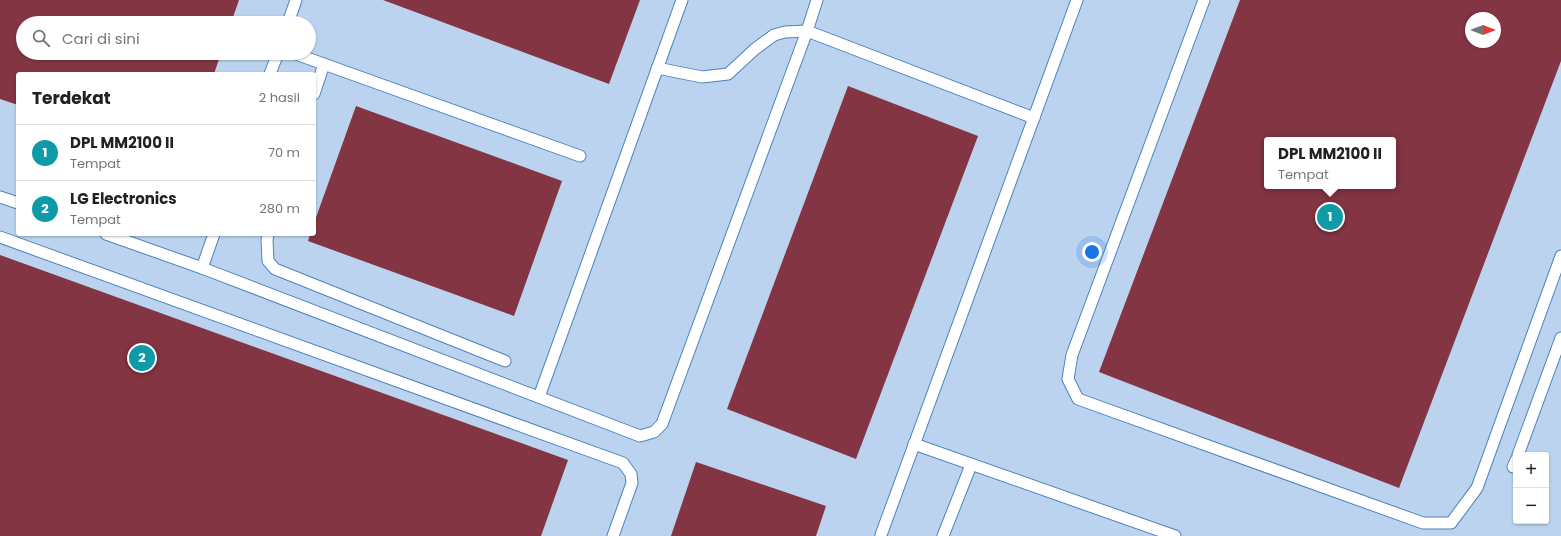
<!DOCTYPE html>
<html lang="id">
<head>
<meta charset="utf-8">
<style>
  :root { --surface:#fff; --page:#f6f6f6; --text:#202124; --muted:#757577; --line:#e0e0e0; --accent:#d93025 }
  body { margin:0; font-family:Poppins,sans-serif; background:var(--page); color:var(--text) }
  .controls { position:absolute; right:12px; bottom:12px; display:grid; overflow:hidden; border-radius:4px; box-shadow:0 1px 3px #0004 }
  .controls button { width:36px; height:36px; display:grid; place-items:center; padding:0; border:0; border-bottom:1px solid var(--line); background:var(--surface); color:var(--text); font:20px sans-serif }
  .compass { position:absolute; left:1465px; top:12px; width:36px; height:36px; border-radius:50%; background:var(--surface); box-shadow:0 1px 3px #0004; rotate:90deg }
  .you { position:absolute; left:1092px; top:252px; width:14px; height:14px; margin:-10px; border:3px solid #fff; border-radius:50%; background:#1a73e8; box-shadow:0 0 0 6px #1a73e833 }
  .badge { display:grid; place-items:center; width:26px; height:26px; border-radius:50%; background:var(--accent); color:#fff; font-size:13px; font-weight:700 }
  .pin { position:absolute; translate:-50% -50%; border:2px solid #fff; box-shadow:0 1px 4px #0006 }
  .popup { position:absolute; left:1264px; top:137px; width:132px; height:52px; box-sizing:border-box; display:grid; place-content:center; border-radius:4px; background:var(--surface); filter:drop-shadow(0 1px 3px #0005); font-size:13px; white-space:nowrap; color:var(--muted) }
  .popup b { font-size:15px; color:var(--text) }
  .popup::after { content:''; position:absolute; left:50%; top:100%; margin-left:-8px; border:8px solid transparent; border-top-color:var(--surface) }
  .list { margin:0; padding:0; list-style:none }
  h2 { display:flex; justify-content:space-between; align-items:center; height:52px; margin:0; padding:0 16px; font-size:17px }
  h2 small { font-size:13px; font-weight:400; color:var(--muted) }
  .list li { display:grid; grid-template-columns:26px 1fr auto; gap:12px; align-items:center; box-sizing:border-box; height:56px; padding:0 16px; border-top:1px solid var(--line) }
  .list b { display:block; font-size:15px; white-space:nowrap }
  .list p { margin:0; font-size:13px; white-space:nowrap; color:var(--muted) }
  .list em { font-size:13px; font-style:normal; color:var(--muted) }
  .icon { flex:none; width:22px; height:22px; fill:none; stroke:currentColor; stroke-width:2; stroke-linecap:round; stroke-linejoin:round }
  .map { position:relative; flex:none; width:1561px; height:536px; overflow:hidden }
  .search { position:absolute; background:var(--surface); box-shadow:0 1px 3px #0004; left:16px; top:16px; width:300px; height:44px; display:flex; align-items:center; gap:10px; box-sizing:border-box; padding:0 14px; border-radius:22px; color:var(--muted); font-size:15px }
  .panel { position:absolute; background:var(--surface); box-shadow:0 1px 3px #0004; left:16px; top:72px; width:300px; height:164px; border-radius:4px }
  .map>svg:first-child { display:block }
  .built { fill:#bbd3ef; fill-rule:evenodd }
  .building { fill:#833543; fill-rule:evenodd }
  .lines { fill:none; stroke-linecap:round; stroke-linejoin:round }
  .service-casing { stroke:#4d83be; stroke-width:13 }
  .service { stroke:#fff; stroke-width:11 }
</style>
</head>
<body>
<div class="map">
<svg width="1561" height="536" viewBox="0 0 1561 536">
  <rect width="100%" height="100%" fill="#cbe2fc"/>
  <path class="built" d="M0,0H1561V536H0ZM1471,18H1495V42H1471ZM23,23H309V53H23ZM18,74H314V234H18ZM1267,140H1393V186H1267ZM1516,455H1546V521H1516Z"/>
  <g class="building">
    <polygon points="0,0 239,0 231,23 23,23 23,53 221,53 214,74 18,74 18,105 0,99"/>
    <polygon points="383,0 640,0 609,84"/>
    <path d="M1240,0H1561V61L1399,488L1099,372ZM1471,18H1495V42H1471ZM1267,140H1393V186H1267Z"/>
    <polygon points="848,86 978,136 856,459 727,409"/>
    <polygon points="356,106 562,181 514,316 308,241 310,234 314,234 314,223"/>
    <polygon points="0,255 568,460 541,536 0,536"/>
    <polygon points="696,462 826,506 816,536 671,536"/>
  </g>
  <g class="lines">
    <defs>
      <g id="service">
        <polyline points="1204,0 1072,355 1068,379 1078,399 1423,523 1451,523 1477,488 1561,256"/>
        <polyline points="288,23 296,0"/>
        <polyline points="293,53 580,156"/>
        <polyline points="657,68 702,77 728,74 755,49 774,35 785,32 807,31 1034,118"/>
        <polyline points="270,74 278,53"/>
        <polyline points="314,94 324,64"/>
        <polyline points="0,197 18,203"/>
        <polyline points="106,234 202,268 640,436 654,432 662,424 807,31 817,0"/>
        <polyline points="268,234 267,240 268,261 275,269 505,361"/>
        <polyline points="0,237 623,463 631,474 632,483 613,536"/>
        <polyline points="202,268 214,234"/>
        <polyline points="539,397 682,0"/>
        <polyline points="914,444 1175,536"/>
        <polyline points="1518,455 1561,338"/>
        <polyline points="1513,467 1516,460"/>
        <polyline points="881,535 1077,0"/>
        <polyline points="943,536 971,465"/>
      </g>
    </defs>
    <use href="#service" class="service-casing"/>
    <use href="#service" class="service"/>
  </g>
</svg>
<div class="controls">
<button>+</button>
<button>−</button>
</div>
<svg class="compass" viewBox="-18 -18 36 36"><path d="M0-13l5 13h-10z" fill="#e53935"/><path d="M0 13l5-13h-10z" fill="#757577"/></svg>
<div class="you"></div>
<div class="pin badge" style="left:1330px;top:217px;background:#0f9aa8">1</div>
<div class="popup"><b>DPL MM2100 II</b>Tempat</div>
<div class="pin badge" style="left:142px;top:358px;background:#0f9aa8">2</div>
<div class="search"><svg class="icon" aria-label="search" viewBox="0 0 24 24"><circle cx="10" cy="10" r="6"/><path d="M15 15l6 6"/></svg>Cari di sini</div>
<section class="panel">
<h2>Terdekat<small>2 hasil</small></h2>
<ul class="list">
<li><span class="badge" style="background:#0f9aa8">1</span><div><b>DPL MM2100 II</b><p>Tempat</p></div><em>70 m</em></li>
<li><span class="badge" style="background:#0f9aa8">2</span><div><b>LG Electronics</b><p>Tempat</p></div><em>280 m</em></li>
</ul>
</section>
</div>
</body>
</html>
